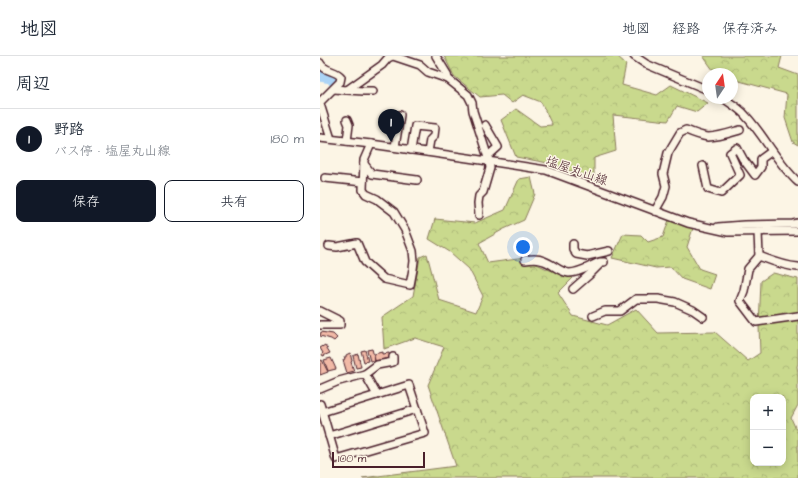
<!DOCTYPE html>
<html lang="ja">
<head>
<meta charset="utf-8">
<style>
  :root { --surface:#fff; --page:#f6f6f7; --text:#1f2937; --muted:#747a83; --line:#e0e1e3; --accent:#111827 }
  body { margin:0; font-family:"Architects Daughter","Klee One",sans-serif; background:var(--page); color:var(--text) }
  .controls { position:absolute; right:12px; bottom:12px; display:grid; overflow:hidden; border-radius:8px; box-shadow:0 2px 10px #0003 }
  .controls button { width:36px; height:36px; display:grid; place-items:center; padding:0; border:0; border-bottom:1px solid var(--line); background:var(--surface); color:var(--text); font:20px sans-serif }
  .compass { position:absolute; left:382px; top:12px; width:36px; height:36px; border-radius:50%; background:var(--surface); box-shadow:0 2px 10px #0003; rotate:13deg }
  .scale { position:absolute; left:12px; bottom:10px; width:93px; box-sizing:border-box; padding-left:4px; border:2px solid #4a1f2b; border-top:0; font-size:11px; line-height:14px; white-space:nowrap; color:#4a1f2b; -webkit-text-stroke:3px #fcf5e5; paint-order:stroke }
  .you { position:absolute; left:203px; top:191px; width:14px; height:14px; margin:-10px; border:3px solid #fff; border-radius:50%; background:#1a73e8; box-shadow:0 0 0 6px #1a73e833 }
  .badge { display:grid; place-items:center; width:26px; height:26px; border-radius:50%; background:var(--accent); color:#fff; font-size:13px; font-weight:700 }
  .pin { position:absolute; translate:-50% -33px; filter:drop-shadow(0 1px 2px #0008) }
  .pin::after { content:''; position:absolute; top:21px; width:14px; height:12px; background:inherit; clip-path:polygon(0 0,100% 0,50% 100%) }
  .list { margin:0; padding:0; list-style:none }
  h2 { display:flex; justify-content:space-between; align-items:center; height:52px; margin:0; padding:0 16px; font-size:17px }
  h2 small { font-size:13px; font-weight:400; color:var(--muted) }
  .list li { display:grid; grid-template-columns:26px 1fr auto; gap:12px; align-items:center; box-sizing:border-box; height:60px; padding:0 16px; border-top:1px solid var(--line) }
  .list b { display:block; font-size:15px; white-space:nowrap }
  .list p { margin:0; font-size:13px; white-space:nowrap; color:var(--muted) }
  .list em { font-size:13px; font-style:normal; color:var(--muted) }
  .actions { display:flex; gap:8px; padding:12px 16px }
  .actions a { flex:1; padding:9px 0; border:1px solid var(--accent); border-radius:8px; text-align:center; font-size:14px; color:var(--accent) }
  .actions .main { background:var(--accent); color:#fff }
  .map { position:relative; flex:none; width:478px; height:422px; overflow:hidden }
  header { display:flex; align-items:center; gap:24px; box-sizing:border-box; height:56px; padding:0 20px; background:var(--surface); border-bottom:1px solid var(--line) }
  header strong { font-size:19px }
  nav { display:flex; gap:22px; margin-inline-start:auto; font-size:14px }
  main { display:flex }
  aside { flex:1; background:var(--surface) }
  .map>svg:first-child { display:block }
  .forest { fill:url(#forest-crowns); stroke:#8a7c5c; fill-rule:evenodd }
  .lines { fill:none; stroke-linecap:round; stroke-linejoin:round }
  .river { stroke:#acd4f6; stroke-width:11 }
  .building { fill:#f1b9a6; stroke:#4a1f2b }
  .minor-casing { stroke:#4a1f2b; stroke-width:10 }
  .minor { stroke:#fcf5e5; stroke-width:7 }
  .labels { text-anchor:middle; stroke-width:3; stroke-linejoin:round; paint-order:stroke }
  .street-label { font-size:13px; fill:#4a1f2b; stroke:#fcf5e5 }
</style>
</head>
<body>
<header>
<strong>地図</strong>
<nav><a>地図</a><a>経路</a><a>保存済み</a></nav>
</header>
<main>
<aside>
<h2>周辺<small></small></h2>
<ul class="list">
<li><span class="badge">1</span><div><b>野路</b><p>バス停 · 塩屋丸山線</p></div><em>180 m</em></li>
</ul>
<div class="actions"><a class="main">保存</a><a>共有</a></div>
</aside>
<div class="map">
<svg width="478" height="422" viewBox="0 0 478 422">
  <defs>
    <pattern id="forest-crowns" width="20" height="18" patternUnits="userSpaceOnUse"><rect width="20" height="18" fill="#c9d98d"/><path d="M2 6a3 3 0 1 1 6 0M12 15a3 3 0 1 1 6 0" fill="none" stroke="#aeba7a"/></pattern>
  </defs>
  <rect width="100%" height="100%" fill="#fcf5e5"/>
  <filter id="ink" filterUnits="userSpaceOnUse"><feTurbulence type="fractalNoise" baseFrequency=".025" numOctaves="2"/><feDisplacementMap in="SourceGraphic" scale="8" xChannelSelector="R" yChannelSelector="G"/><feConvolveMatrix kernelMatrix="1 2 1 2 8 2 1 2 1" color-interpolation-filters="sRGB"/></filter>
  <g filter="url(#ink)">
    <g class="forest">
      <polygon points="124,0 297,0 306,8 302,29 337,39 351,29 388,47 377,56 357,50 348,65 293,59 296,95 274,102 274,123 228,107 196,101 181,64 196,53 220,70 232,69 221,46 203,39 192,47 182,39 160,41 134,20"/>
      <polygon points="383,0 462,0 459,12 478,19 478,89 473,86 465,62 467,38 412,23 412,18 396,18"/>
      <path d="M211,121L215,138L204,164L184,173L159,187L168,207L205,202L227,213L253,222L238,237L253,260L287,269L316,253L338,277L395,276L428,305L440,297L439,270L441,225L453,217L478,223V308L477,310L478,317V349L471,362L478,378V422H42L136,410L108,329L124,291L95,282L64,293L62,261L93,240L100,201L107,198L119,244L156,256L163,240L149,213L130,196L109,183L115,163L155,167L185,154L199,123ZM433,341H463V407H433Z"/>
      <polygon points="349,164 373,172 367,191 380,213 395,218 390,233 362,223 351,211 336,212 292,202 303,178 321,179 328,186 343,181"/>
    </g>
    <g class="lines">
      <polyline class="river" points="0,20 11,22 15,27"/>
    </g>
    <g class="building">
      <polygon points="1,276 13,278 17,282 14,285 11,283 0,280"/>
      <polygon points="5,289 10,297 3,300 2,298 3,297 0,292"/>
      <polygon points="52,293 55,304 50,305 47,294"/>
      <polygon points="45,294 48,305 44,306 41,295"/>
      <polygon points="62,296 62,298 69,297 70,302 55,305 54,298"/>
      <polygon points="30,297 32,305 31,306 34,315 27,317 23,304 25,303 24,301 26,301 26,299"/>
      <polygon points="38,298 41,311 36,312 33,300"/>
      <polygon points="11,302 16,313 8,315 4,304"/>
      <polygon points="2,304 8,316 0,319 0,305"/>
    </g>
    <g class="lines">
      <defs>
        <g id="minor">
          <polyline points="73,0 100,9 108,16 128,23"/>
          <polyline points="116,0 127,18 128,23 148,39 152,47 153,55 169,105 170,112 163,136 159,140 158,147 159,159"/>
          <polyline points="314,0 326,8 388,34"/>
          <path d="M0,7C4,16 16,14 21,21L20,26L0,46"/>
          <polyline points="14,33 27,34 62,9 68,2 72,0"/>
          <polyline points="27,34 44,35 53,35"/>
          <path d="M403,42C410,47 419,52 425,59C445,80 456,106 478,126"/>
          <polyline points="0,48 11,83"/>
          <polyline points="27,64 29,69 27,85"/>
          <polyline points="165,69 178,91 168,100"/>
          <polyline points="0,82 51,88 148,102 226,114 368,167 408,176 478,175"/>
          <polyline points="75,91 80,59"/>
          <polyline points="91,94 95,70 115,72 114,80 110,84 108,96"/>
          <polyline points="44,108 52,118 97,124"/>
          <polyline points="383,110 388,133 401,137 420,119 410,97 417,92 423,103 435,119 441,111 441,103 452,95"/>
          <polyline points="5,122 43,126"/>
          <path d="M335,155L343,141L346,130L343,118L348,97L360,77L366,74C373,77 381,80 388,81C398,81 410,77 420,74"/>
          <polyline points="398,171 424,169 473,168 478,167"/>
          <polyline points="438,176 439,200 428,213 424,235 420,245 436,266 478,260"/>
          <polyline points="253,188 253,193 256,198 267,200 289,195"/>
          <polyline points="9,190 17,191 37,187 45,206 64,223 90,229 93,213 94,205 93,195 85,174 74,156 57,143 46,138 43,134 44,104 51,88"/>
          <path d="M439,200C452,205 464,210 478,211"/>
          <path d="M205,204C211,203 217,202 224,205C233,208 239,216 249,217C260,217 270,210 280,206H284"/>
          <polyline points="253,233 269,219 281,207"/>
          <polyline points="0,255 20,265 20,269 0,269"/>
          <polyline points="273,260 285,255 300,255 316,243 338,243 355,246 373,254 383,261"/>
          <polyline points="45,318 57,309 73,306 73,301"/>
          <polyline points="0,333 19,325 45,318 57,339"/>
          <polyline points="0,348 16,403 105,377 89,329 2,356"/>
          <polyline points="9,380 97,353"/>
        </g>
      </defs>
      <use href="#minor" class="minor-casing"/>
      <use href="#minor" class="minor"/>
    </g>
  </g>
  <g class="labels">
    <g class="street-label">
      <text transform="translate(257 114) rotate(19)" y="5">塩屋丸山線</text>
    </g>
  </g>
</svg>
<div class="controls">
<button>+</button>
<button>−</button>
</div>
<svg class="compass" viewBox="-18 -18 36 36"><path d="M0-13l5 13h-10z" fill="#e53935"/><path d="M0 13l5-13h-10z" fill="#747a83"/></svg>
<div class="scale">100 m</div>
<div class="you"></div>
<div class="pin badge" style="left:71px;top:86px">1</div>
</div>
</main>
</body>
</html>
